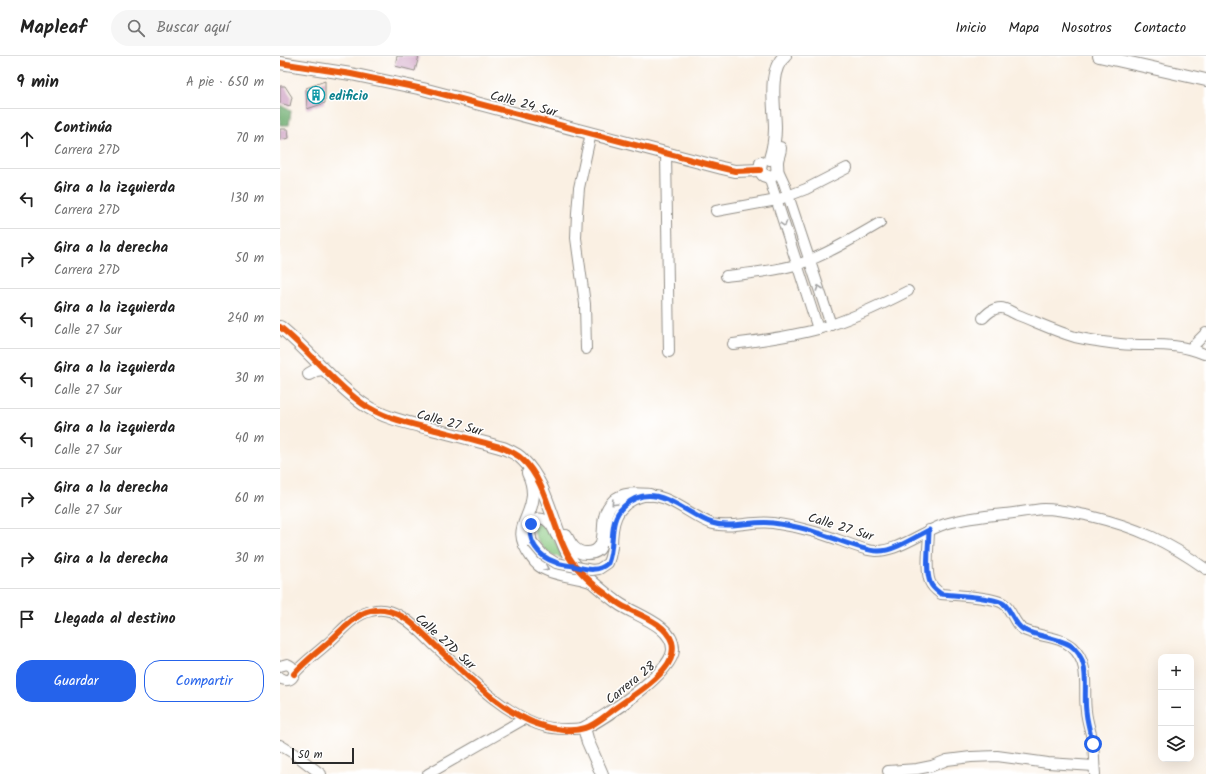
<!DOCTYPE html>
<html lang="es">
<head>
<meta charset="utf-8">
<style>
  :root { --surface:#fff; --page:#f6f6f6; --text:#222; --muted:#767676; --line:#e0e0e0; --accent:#2563eb }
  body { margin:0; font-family:Kalam,sans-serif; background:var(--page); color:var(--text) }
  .controls { position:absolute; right:12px; bottom:12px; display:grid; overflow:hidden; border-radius:8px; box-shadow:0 4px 16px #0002 }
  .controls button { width:36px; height:36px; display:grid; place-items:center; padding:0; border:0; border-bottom:1px solid var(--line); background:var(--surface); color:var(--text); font:20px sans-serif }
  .scale { position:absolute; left:12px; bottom:10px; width:62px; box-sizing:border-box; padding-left:4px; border:2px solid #2b2b2b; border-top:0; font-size:11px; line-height:14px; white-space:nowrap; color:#2b2b2b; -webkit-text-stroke:3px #fff; paint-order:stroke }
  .stop { position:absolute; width:12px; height:12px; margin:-9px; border:3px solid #2563eb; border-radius:50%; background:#fff }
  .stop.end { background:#2563eb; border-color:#fff; box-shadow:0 1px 4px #0008 }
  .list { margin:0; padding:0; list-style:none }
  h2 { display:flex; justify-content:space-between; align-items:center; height:52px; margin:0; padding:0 16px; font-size:17px }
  h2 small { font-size:13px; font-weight:400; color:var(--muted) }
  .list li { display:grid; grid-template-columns:26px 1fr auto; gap:12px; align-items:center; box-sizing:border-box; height:60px; padding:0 16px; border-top:1px solid var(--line) }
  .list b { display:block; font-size:15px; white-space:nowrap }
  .list p { margin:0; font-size:13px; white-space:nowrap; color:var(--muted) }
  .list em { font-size:13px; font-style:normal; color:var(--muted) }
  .actions { display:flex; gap:8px; padding:12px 16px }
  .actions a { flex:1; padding:9px 0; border:1px solid var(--accent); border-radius:16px; text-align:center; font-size:14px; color:var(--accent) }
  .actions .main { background:var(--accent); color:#fff }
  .icon { flex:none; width:22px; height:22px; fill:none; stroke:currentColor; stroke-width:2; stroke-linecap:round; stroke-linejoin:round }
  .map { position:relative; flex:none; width:926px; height:718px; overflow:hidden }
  header { display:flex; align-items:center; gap:24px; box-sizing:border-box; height:56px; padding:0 20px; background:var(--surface); border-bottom:1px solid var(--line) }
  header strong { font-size:19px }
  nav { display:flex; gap:22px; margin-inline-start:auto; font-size:14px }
  .search { width:280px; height:36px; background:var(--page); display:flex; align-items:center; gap:10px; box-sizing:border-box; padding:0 14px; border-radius:22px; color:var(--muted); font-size:15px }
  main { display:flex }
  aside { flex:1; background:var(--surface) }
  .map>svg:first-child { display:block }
  .green { fill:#87c77f; stroke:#597955 }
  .forest { fill:#6dac6e; stroke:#4c6c4c }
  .building { fill:#d0a4c5 }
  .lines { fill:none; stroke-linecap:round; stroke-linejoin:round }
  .minor-casing { stroke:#928e87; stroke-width:12 }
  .tertiary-casing { stroke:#928e87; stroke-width:14 }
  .minor { stroke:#fff; stroke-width:10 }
  .tertiary { stroke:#fff; stroke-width:12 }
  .minor-bridge-casing { stroke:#928e87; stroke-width:12; stroke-linecap:butt }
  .minor-bridge { stroke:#fff; stroke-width:10 }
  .cycleway-casing { stroke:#fff; stroke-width:8 }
  .cycleway { stroke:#e8590c; stroke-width:6 }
  .oneway { stroke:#a0a0a0 }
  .route { stroke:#2563eb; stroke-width:5 }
  .labels { text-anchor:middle; stroke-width:3; stroke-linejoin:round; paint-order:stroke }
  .culture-label { font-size:13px; font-weight:bold; fill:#0d838f; stroke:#fff; text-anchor:start }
  .street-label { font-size:13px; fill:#2b2b2b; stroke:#fff }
</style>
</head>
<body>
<header>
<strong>Mapleaf</strong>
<div class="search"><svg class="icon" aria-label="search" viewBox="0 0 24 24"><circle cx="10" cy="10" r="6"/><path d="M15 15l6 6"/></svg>Buscar aquí</div>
<nav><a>Inicio</a><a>Mapa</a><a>Nosotros</a><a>Contacto</a></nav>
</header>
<main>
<aside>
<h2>9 min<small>A pie · 650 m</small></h2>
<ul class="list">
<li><svg class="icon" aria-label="ahead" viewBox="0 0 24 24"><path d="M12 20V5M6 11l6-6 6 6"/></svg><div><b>Continúa</b><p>Carrera 27D</p></div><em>70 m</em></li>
<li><svg class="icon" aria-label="left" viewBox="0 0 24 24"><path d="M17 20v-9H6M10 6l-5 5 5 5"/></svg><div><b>Gira a la izquierda</b><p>Carrera 27D</p></div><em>130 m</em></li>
<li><svg class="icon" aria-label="right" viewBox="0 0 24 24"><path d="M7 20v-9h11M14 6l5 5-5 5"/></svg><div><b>Gira a la derecha</b><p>Carrera 27D</p></div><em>50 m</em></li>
<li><svg class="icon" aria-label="left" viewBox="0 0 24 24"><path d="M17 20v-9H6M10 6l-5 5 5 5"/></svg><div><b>Gira a la izquierda</b><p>Calle 27 Sur</p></div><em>240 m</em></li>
<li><svg class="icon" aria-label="left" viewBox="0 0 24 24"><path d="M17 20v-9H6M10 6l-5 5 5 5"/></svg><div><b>Gira a la izquierda</b><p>Calle 27 Sur</p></div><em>30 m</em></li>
<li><svg class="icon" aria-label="left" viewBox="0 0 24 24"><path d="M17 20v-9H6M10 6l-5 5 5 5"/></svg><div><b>Gira a la izquierda</b><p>Calle 27 Sur</p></div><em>40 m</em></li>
<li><svg class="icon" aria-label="right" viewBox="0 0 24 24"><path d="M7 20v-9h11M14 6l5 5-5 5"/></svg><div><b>Gira a la derecha</b><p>Calle 27 Sur</p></div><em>60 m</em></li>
<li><svg class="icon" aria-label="right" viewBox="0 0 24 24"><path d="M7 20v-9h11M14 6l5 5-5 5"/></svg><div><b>Gira a la derecha</b></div><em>30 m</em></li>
<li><svg class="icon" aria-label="arrive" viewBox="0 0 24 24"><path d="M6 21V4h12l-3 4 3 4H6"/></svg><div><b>Llegada al destino</b></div></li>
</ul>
<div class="actions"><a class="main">Guardar</a><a>Compartir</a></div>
</aside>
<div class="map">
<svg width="926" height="718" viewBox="0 0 926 718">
  <rect width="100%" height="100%" fill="#fff"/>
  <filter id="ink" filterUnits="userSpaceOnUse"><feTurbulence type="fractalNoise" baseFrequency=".025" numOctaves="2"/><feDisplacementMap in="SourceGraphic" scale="8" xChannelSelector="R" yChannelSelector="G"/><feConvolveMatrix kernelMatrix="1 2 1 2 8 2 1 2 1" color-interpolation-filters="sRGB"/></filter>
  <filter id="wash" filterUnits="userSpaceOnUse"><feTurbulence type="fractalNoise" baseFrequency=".012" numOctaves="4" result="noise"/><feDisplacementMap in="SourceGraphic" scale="16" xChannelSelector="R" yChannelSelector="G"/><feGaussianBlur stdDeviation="0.9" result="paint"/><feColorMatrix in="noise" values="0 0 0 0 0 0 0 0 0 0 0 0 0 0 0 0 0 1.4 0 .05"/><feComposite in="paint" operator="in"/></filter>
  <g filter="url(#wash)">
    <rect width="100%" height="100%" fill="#faf0e3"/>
    <path class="green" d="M263,467L268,471L283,502C268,500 256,487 253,472L257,468Z"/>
    <polygon class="forest" points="0,49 11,55 9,69 0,69"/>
    <g id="blocks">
      <g class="building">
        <polygon points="117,0 139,0 135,15 115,10"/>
        <polygon points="45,25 45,47 27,53 26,32"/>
        <polygon points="0,30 5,30 12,41 10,50 0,47"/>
        <polygon points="0,73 8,73 9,82 0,84"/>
      </g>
    </g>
  </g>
  <g filter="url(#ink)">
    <use href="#blocks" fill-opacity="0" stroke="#928e87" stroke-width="1"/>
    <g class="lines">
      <defs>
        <g id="minor">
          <polyline points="386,97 389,296"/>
          <polyline points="498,114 504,127 551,269"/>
          <polyline points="489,121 538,273"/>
          <polyline points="436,155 497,144 526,133 567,112"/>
          <path d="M446,220C472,217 506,214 530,204C555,194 577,180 600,167"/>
          <path d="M703,262C708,257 713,252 721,252C726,252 733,257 738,259C756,266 775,275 795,281C810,284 825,287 840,288C871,291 894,285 924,298"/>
          <path d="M453,288C482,284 510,281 538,273C569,264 599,250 628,235"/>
          <polyline points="911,292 926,277"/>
          <polyline points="306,293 305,248 296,182 297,157 299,132 311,77"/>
          <path d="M649,474C649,488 645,514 650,526C652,531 657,535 661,538C673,539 716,541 724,548C732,554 734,569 744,574C759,581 780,580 792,591C811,608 803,633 806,655C807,666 811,676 813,687C814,697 814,708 815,718"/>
          <path d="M252,486C250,478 247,466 257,463C260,462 265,463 267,465C271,468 274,474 276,479"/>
          <path d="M332,491C332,468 335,449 360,441C386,433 410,461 433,468C452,473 473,464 493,467C507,469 521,472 535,476C553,481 570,489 588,494C614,500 642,475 665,468C685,462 704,460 724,458C737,457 750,454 764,453C780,453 794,457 810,460C856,471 887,485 926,513"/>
          <path d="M0,610L7,608C21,613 12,630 0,622"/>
          <path d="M14,618C24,606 36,598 48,587C61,576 73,559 91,555C102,552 113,555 122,561C134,568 144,579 154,589C185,617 216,652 257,668C272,674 288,674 304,672"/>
          <polyline points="0,689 13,697 41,718"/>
          <polyline points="608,715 637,713 652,710 667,704 691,701 717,700 768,707 814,710"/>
          <polyline points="148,718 244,663"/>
        </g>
        <g id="tertiary">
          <polyline points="819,0 926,24"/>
          <polyline points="0,7 71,18 143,33 442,112 455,115 480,114"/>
          <path d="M490,103C493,93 495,83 495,72C495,52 487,14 505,0"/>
          <path d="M481,107L480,114L483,119L489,121C500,118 497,114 497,106C497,101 500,97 500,92"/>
          <path d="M0,271C30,295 52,326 83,348C103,362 128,367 152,373C175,379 199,385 223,392C230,395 238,398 243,404C263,423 270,455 280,480C284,490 288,501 295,509C308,523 323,536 338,547C354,559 394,569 393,594C392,617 324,662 304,672L308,686L322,718"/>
          <polyline points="29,318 36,314 43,313"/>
          <path d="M248,417C251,423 253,431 253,438C252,466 230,471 252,501C256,507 262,512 268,514C282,520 297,520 310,525"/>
          <path d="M286,480C290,488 295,497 306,497C328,498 322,474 325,461C326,456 330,449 334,445C343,436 358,438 370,439"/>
        </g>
      </defs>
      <use href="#minor" class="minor-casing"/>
      <use href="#tertiary" class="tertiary-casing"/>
      <use href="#minor" class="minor"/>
      <use href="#tertiary" class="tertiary"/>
      <defs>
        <polyline id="minor-bridge" points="252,486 263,499 276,507 312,514 319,513 328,507 330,501 332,491"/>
      </defs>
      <use href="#minor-bridge" class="minor-bridge-casing"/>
      <use href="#minor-bridge" class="minor-bridge"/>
      <defs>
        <g id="cycleway">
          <polyline points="0,7 71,18 143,33 442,112 455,115 480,114"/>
          <path d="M0,271C30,295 52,326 83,348C103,362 128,367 152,373C175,379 199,385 223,392C230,395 237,398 242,403C267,425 272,472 289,501C296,513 314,530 326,538C331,542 336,546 341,549C358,559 385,566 392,586C394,593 392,602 388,608C375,627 352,640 333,654C325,660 315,669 305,672C291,677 270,673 257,668C219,654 190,622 161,595C145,580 127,557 104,554C97,553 88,555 82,558C70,564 60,576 50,585C38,596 25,605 14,618"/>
        </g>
      </defs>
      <use href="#cycleway" class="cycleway-casing"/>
      <use href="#cycleway" class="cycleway"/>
    </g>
    <defs><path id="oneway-chevron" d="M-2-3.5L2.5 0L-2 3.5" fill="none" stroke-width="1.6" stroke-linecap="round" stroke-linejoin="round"/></defs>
    <g class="oneway">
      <use href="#oneway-chevron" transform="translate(504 168) rotate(72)"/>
      <use href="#oneway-chevron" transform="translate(539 232) rotate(-109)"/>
      <use href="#oneway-chevron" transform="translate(334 447) rotate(134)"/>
      <use href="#oneway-chevron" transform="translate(266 512) rotate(26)"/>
    </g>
  </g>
  <g class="lines" filter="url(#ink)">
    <path class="route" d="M251,468C247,485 259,501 275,506C281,509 287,509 293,510C306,513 317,517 328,507C336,488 327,465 344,450C375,422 404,458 432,467C450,473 474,464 493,467C508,469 524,472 538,477C552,481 585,496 599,495C614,495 635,481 649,474C649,488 645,514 650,526C652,532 657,535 661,538C673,539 716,541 724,548C732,555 734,569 744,574C759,581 776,581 790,589C812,604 803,633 806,655C807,666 810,677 813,688"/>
  </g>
  <defs>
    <symbol id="building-ring" viewBox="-11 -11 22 22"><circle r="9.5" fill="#fff" stroke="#0f9aa8" stroke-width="1.5"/><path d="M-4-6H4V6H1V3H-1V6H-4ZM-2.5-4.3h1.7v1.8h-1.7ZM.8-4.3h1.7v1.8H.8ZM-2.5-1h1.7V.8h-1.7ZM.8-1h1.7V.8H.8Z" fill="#0f9aa8"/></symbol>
  </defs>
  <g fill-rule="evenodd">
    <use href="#building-ring" x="26" y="29" width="20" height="20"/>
  </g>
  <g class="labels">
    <g class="culture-label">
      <text x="49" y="44">edificio</text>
    </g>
    <g class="street-label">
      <text transform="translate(244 47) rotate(15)" y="5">Calle 24 Sur</text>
      <text transform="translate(170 366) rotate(15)" y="5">Calle 27 Sur</text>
      <text transform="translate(561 470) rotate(17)" y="5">Calle 27 Sur</text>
      <text transform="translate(166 585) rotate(42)" y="5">Calle 27D Sur</text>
      <text transform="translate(350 626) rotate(-39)" y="5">Carrera 28</text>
    </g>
  </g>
</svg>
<div class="controls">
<button>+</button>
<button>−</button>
<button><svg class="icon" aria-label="layers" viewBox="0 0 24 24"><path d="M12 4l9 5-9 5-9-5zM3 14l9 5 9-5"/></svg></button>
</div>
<div class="scale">50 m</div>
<div class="stop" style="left:813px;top:688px"></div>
<div class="stop end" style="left:251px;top:468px"></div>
</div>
</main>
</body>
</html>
